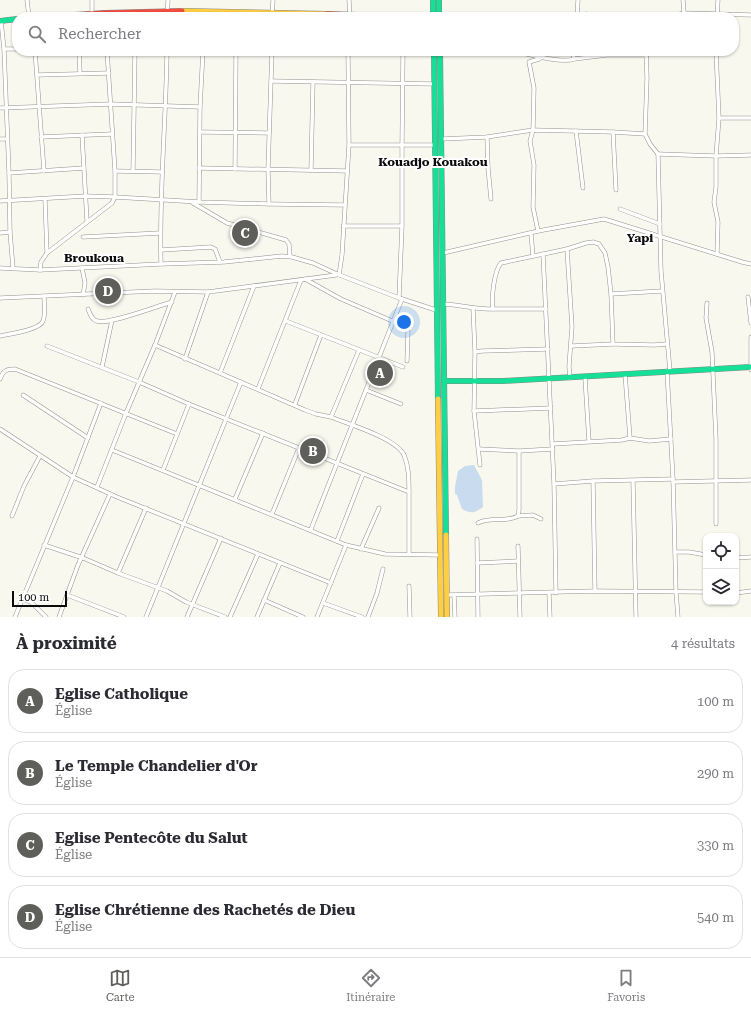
<!DOCTYPE html>
<html lang="fr">
<head>
<meta charset="utf-8">
<style>
  :root { --surface:#fff; --page:#f7f7f7; --text:#2b2b33; --muted:#7c7c81; --line:#e1e1e2; --accent:#5e5e5b }
  body { margin:0; font-family:"Roboto Serif",serif; background:var(--page); color:var(--text) }
  .controls { position:absolute; right:12px; bottom:12px; display:grid; overflow:hidden; border-radius:8px; box-shadow:0 1px 3px #0004 }
  .controls button { width:36px; height:36px; display:grid; place-items:center; padding:0; border:0; border-bottom:1px solid var(--line); background:var(--surface); color:var(--text); font:20px sans-serif }
  .scale { position:absolute; left:12px; bottom:10px; width:55px; box-sizing:border-box; padding-left:4px; border:2px solid #0b0b0b; border-top:0; font-size:11px; line-height:14px; white-space:nowrap; color:#0b0b0b; -webkit-text-stroke:3px #fff; paint-order:stroke }
  .you { position:absolute; left:404px; top:322px; width:14px; height:14px; margin:-10px; border:3px solid #fff; border-radius:50%; background:#1a73e8; box-shadow:0 0 0 6px #1a73e833 }
  .badge { display:grid; place-items:center; width:26px; height:26px; border-radius:50%; background:var(--accent); color:#fff; font-size:13px; font-weight:700 }
  .pin { position:absolute; translate:-50% -50%; border:2px solid #fff; box-shadow:0 1px 4px #0006 }
  .list { margin:0; padding:0; list-style:none }
  h2 { display:flex; justify-content:space-between; align-items:center; height:52px; margin:0; padding:0 16px; font-size:17px }
  h2 small { font-size:13px; font-weight:400; color:var(--muted) }
  .list li { display:grid; grid-template-columns:26px 1fr auto; gap:12px; align-items:center; box-sizing:border-box; height:64px; margin:0 8px 8px; padding:0 8px; border:1px solid var(--line); border-radius:16px }
  .list b { display:block; font-size:15px; white-space:nowrap }
  .list p { margin:0; font-size:13px; white-space:nowrap; color:var(--muted) }
  .list em { font-size:13px; font-style:normal; color:var(--muted) }
  .icon { flex:none; width:22px; height:22px; fill:none; stroke:currentColor; stroke-width:2; stroke-linecap:round; stroke-linejoin:round }
  .map { position:relative; flex:none; width:751px; height:617px; overflow:hidden }
  .search { position:absolute; background:var(--surface); box-shadow:0 1px 3px #0004; left:12px; right:12px; top:12px; height:44px; display:flex; align-items:center; gap:10px; box-sizing:border-box; padding:0 14px; border-radius:16px; color:var(--muted); font-size:15px }
  .sheet { height:340px; background:var(--surface) }
  nav { display:flex; justify-content:space-around; align-items:center; box-sizing:border-box; height:56px; border-top:1px solid var(--line); background:var(--surface); font-size:11px; color:var(--muted) }
  nav a { display:grid; justify-items:center; gap:2px }
  nav .on { color:var(--accent) }
  .map>svg:first-child { display:block }
  .water { fill:#c9dcef }
  .lines { fill:none; stroke-linecap:round; stroke-linejoin:round }
  .street-casing { stroke:#92928e; stroke-width:4.5 }
  .fast-casing { stroke:#898884; stroke-width:6 }
  .slow-casing { stroke:#898884; stroke-width:6 }
  .jam-casing { stroke:#898884; stroke-width:6 }
  .street { stroke:#fefefd; stroke-width:3.5 }
  .fast { stroke:#16e098; stroke-width:5 }
  .slow { stroke:#ffcf43; stroke-width:5 }
  .jam { stroke:#f24e42; stroke-width:5 }
  .labels { text-anchor:middle; stroke-width:4; stroke-linejoin:round; paint-order:stroke }
  .neighbourhood-label { font-size:12px; font-weight:bold; fill:#0b0b0b; stroke:#fff }
</style>
</head>
<body>
<div class="map">
<svg width="751" height="617" viewBox="0 0 751 617">
  <rect width="100%" height="100%" fill="#f9f8ef"/>
  <path class="water" d="M474,465L482,480L483,507C475,513 471,514 462,509L457,495L455,494C454,486 457,479 458,471L465,466Z"/>
  <g class="lines">
    <defs>
      <g id="street">
        <polyline points="27,0 29,17"/>
        <polyline points="349,0 350,17"/>
        <polyline points="683,0 684,13"/>
        <polyline points="92,14 92,0"/>
        <polyline points="167,17 168,0"/>
        <polyline points="272,17 273,0"/>
        <polyline points="577,17 578,0"/>
        <polyline points="581,17 586,14 598,17"/>
        <polyline points="669,17 684,13 751,15"/>
        <polyline points="717,17 718,0"/>
        <polyline points="1,21 4,49 9,173 10,232 13,268"/>
        <polyline points="4,49 17,49"/>
        <polyline points="35,51 44,171"/>
        <polyline points="79,51 80,73"/>
        <path d="M514,51C529,54 561,64 574,59L573,51"/>
        <polyline points="536,51 539,52 542,57 539,59 529,62 534,88 533,130 530,141 534,165 533,207 538,231"/>
        <polyline points="716,51 719,118 716,156 716,187 714,202 718,222 717,254"/>
        <polyline points="574,59 607,55 647,55"/>
        <polyline points="37,75 109,73"/>
        <polyline points="271,81 434,84"/>
        <polyline points="0,108 111,104 200,107"/>
        <polyline points="719,118 751,118"/>
        <polyline points="576,131 583,188"/>
        <polyline points="201,132 269,133"/>
        <polyline points="613,132 616,190"/>
        <polyline points="645,134 647,78 646,51"/>
        <polyline points="82,135 87,221"/>
        <polyline points="41,137 112,134"/>
        <polyline points="487,137 488,168 491,199"/>
        <polyline points="0,139 7,139"/>
        <polyline points="442,139 487,137 533,130 613,132 645,134 650,144 658,154 661,271 670,371"/>
        <polyline points="349,145 435,145"/>
        <polyline points="658,154 716,156 751,155"/>
        <polyline points="199,168 347,171"/>
        <polyline points="235,169 236,51"/>
        <polyline points="311,170 313,82"/>
        <polyline points="115,171 162,172"/>
        <polyline points="133,171 135,51"/>
        <polyline points="9,173 84,168"/>
        <polyline points="45,199 47,253"/>
        <polyline points="0,201 86,196 115,197 199,202 269,204 344,205"/>
        <polyline points="199,202 200,107 203,51"/>
        <polyline points="193,203 227,223 286,240 289,244 290,256"/>
        <polyline points="269,204 268,169 272,51"/>
        <polyline points="620,209 660,224"/>
        <polyline points="343,226 402,226"/>
        <polyline points="0,233 10,232"/>
        <polyline points="531,234 533,256"/>
        <polyline points="83,237 160,233"/>
        <polyline points="567,249 572,327 569,366 570,378"/>
        <polyline points="161,250 211,247 215,249 220,262"/>
        <polyline points="443,253 538,231 604,219 742,262 751,264"/>
        <polyline points="543,254 554,484"/>
        <path d="M161,264C159,193 166,122 167,51"/>
        <polyline points="0,268 40,270 161,264 224,262 282,256 292,257 313,263 337,274 399,298 436,310"/>
        <polyline points="82,268 85,283 83,295"/>
        <polyline points="40,270 41,262 47,253 112,203 115,197 115,171 107,51"/>
        <polyline points="339,275 342,255 349,145 348,51"/>
        <polyline points="305,279 341,299 404,326 407,329 408,332 407,361"/>
        <polyline points="611,294 662,291"/>
        <polyline points="748,297 751,323"/>
        <polyline points="0,298 155,291 208,292 336,275"/>
        <polyline points="399,298 402,226 402,145 403,51"/>
        <polyline points="707,303 706,318 712,352 716,439 716,524"/>
        <path d="M443,304C460,305 476,309 493,309C491,299 494,271 501,263L567,249L586,243L593,242L599,244L605,253L608,267L611,294L613,344L654,345L667,344"/>
        <polyline points="473,308 475,352"/>
        <path d="M88,309C90,314 92,320 97,321C109,325 157,306 172,302"/>
        <polyline points="493,309 546,309"/>
        <polyline points="286,321 403,367"/>
        <path d="M0,336C9,334 40,330 43,321C46,313 44,303 44,296"/>
        <polyline points="751,337 751,370"/>
        <polyline points="155,345 305,410 316,414 331,417 359,350"/>
        <polyline points="47,346 139,382 189,404 409,492 409,554"/>
        <polyline points="572,346 613,344"/>
        <polyline points="185,359 208,292"/>
        <polyline points="102,367 112,320"/>
        <polyline points="667,371 673,479 676,592 678,617"/>
        <polyline points="220,373 254,286"/>
        <polyline points="625,374 630,438"/>
        <polyline points="585,378 589,441"/>
        <path d="M0,379C3,371 6,369 15,369L177,434"/>
        <polyline points="258,389 301,280"/>
        <polyline points="366,390 401,404"/>
        <polyline points="23,395 88,438"/>
        <polyline points="295,404 321,335"/>
        <polyline points="474,411 551,408"/>
        <path d="M331,417C348,424 396,438 404,455C409,467 409,480 409,492"/>
        <polyline points="0,429 73,477 117,497 331,583"/>
        <polyline points="553,444 622,440 630,438 649,441 671,439"/>
        <polyline points="479,449 519,451 553,449"/>
        <polyline points="112,450 346,545 385,554 440,555"/>
        <polyline points="480,465 474,411 475,352 482,351 548,349"/>
        <polyline points="163,470 189,404"/>
        <polyline points="593,481 595,591"/>
        <polyline points="633,481 636,617"/>
        <polyline points="673,482 751,480"/>
        <polyline points="97,487 126,413 155,345 175,292"/>
        <polyline points="235,499 263,433"/>
        <polyline points="272,514 299,448"/>
        <polyline points="12,516 24,486 40,456"/>
        <polyline points="518,516 533,515 541,519"/>
        <path d="M478,523C491,516 506,523 518,516L519,510V451"/>
        <polyline points="311,529 402,299"/>
        <polyline points="477,539 478,617"/>
        <polyline points="337,541 363,474"/>
        <polyline points="44,545 83,558 118,573 167,591 186,602 225,617"/>
        <polyline points="518,546 520,617"/>
        <polyline points="361,549 379,508"/>
        <polyline points="675,552 689,552 706,555"/>
        <polyline points="736,558 751,557"/>
        <polyline points="477,563 518,561"/>
        <polyline points="118,573 146,508"/>
        <polyline points="409,586 410,617"/>
        <polyline points="549,593 550,617"/>
        <polyline points="556,593 554,484 593,481 673,479"/>
        <polyline points="736,593 751,591"/>
        <polyline points="67,595 124,617"/>
        <polyline points="447,595 595,591 706,592"/>
        <polyline points="454,595 455,617"/>
        <polyline points="22,599 31,602 46,617"/>
        <polyline points="264,600 303,617"/>
        <polyline points="323,603 362,617"/>
        <polyline points="15,617 73,477 101,403"/>
        <polyline points="59,617 78,565 110,494"/>
        <polyline points="146,617 241,382"/>
        <polyline points="187,617 221,538"/>
        <polyline points="230,617 258,554"/>
        <polyline points="257,617 280,563"/>
        <polyline points="317,617 346,545"/>
        <polyline points="368,617 377,593 383,569"/>
      </g>
      <g id="fast">
        <polyline points="433,0 433,17"/>
        <polyline points="439,0 439,17"/>
        <polyline points="0,21 17,19"/>
        <polyline points="434,51 438,399"/>
        <polyline points="440,51 446,535"/>
        <polyline points="444,381 503,381 751,367"/>
      </g>
      <g id="slow">
        <polyline points="182,11 326,14"/>
        <polyline points="438,399 441,617"/>
        <polyline points="446,535 447,617"/>
      </g>
      <g id="jam">
        <polyline points="326,14 418,17"/>
        <polyline points="44,17 105,13 182,11"/>
      </g>
    </defs>
    <use href="#street" class="street-casing"/>
    <use href="#fast" class="fast-casing"/>
    <use href="#slow" class="slow-casing"/>
    <use href="#jam" class="jam-casing"/>
    <use href="#street" class="street"/>
    <use href="#fast" class="fast"/>
    <use href="#slow" class="slow"/>
    <use href="#jam" class="jam"/>
  </g>
  <g class="labels">
    <g class="neighbourhood-label">
      <text x="433" y="166">Kouadjo Kouakou</text>
      <text x="640" y="242">Yapi</text>
      <text x="94" y="262">Broukoua</text>
    </g>
  </g>
</svg>
<div class="controls">
<button><svg class="icon" aria-label="locate" viewBox="0 0 24 24"><circle cx="12" cy="12" r="6"/><path d="M12 2v4M12 18v4M2 12h4M18 12h4"/></svg></button>
<button><svg class="icon" aria-label="layers" viewBox="0 0 24 24"><path d="M12 4l9 5-9 5-9-5zM3 14l9 5 9-5"/></svg></button>
</div>
<div class="scale">100 m</div>
<div class="you"></div>
<div class="pin badge" style="left:380px;top:373px">A</div>
<div class="pin badge" style="left:313px;top:451px">B</div>
<div class="pin badge" style="left:245px;top:233px">C</div>
<div class="pin badge" style="left:108px;top:291px">D</div>
<div class="search"><svg class="icon" aria-label="search" viewBox="0 0 24 24"><circle cx="10" cy="10" r="6"/><path d="M15 15l6 6"/></svg>Rechercher</div>
</div>
<section class="sheet">
<h2>À proximité<small>4 résultats</small></h2>
<ul class="list">
<li><span class="badge">A</span><div><b>Eglise Catholique</b><p>Église</p></div><em>100 m</em></li>
<li><span class="badge">B</span><div><b>Le Temple Chandelier d'Or</b><p>Église</p></div><em>290 m</em></li>
<li><span class="badge">C</span><div><b>Eglise Pentecôte du Salut</b><p>Église</p></div><em>330 m</em></li>
<li><span class="badge">D</span><div><b>Eglise Chrétienne des Rachetés de Dieu</b><p>Église</p></div><em>540 m</em></li>
</ul>
</section>
<nav>
<a class="on"><svg class="icon" aria-label="map" viewBox="0 0 24 24"><path d="M3 6l6-2 6 2 6-2v14l-6 2-6-2-6 2zM9 4v14M15 6v14"/></svg>Carte</a>
<a><svg class="icon" aria-label="directions" viewBox="0 0 24 24"><path d="M12 3l9 9-9 9-9-9zM9 14v-3h6M13 9l2 2-2 2"/></svg>Itinéraire</a>
<a><svg class="icon" aria-label="saved" viewBox="0 0 24 24"><path d="M7 4h10v16l-5-4-5 4z"/></svg>Favoris</a>
</nav>
</body>
</html>
